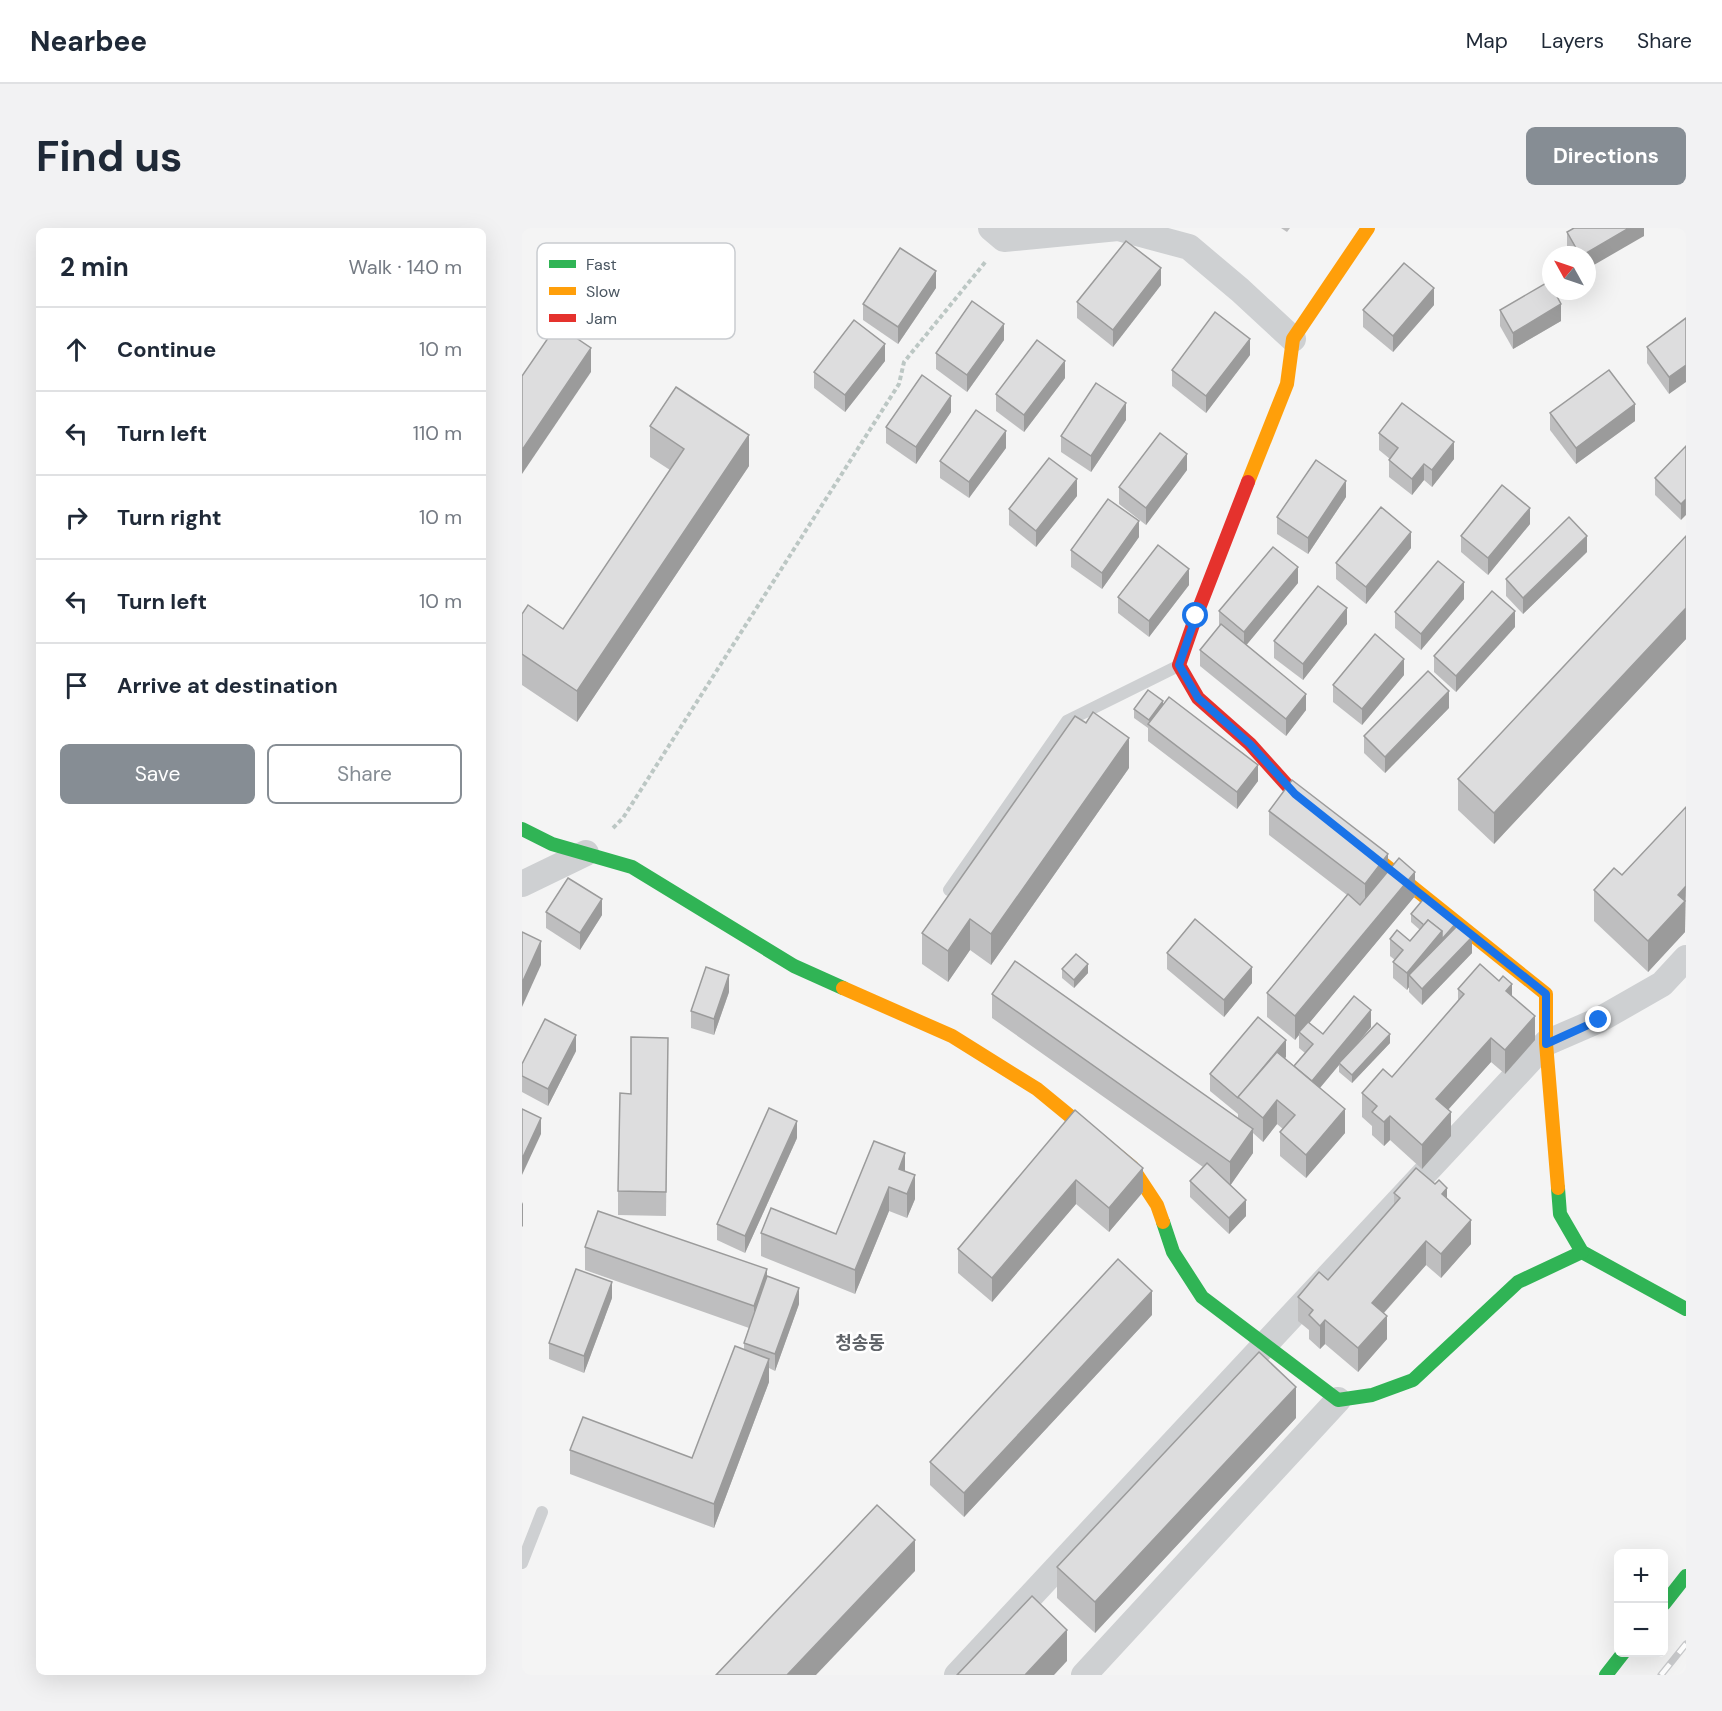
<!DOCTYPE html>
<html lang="en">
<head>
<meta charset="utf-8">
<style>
  :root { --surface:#fff; --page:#f2f2f3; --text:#1f2937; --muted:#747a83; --line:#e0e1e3; --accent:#868d94 }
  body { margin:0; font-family:"DM Sans","Noto Sans KR",sans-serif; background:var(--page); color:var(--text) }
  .controls { position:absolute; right:18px; bottom:18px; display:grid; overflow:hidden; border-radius:9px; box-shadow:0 6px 24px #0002 }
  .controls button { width:54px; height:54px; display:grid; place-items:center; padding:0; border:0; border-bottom:2px solid var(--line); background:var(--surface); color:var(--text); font:30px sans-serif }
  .compass { position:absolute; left:1020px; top:18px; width:54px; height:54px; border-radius:50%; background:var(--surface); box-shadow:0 6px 24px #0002; rotate:310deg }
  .stop { position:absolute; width:18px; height:18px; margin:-14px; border:4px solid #1a73e8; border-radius:50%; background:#fff }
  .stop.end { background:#1a73e8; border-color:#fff; box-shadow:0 2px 6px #0008 }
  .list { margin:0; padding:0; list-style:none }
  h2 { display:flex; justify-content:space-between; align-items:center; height:78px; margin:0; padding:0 24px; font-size:26px }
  h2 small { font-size:20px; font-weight:400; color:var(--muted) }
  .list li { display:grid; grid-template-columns:39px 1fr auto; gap:18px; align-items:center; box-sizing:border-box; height:84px; padding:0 24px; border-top:2px solid var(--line) }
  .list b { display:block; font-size:22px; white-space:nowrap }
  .list em { font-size:20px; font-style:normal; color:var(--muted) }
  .actions { display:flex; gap:12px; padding:18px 24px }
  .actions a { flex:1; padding:14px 0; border:2px solid var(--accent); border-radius:9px; text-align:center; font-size:21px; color:var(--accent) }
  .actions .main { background:var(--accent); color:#fff }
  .icon { flex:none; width:33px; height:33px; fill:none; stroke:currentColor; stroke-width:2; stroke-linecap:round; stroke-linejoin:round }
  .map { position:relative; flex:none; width:1164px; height:1447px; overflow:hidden; border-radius:9px }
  header { display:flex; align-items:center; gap:36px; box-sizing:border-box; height:84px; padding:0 30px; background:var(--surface); border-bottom:2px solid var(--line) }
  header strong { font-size:28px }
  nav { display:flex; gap:33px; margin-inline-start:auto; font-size:21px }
  .intro { display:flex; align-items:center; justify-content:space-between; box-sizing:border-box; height:144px; padding:0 36px }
  h1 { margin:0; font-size:42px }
  .button { padding:15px 27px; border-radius:9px; background:var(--accent); color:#fff; font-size:21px; font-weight:700 }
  main { display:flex; gap:36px; padding:0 36px }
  aside { flex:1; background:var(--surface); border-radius:9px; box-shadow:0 6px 24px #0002 }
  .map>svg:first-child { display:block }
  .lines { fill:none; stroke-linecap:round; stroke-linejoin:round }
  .path { stroke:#bcc7c4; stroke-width:4; stroke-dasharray:4.5 3; stroke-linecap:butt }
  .lane { stroke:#ced0d2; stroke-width:12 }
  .street { stroke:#ced0d2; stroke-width:26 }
  .fast { stroke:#30b455; stroke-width:14 }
  .slow { stroke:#ff9f0a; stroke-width:14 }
  .jam { stroke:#e5322d; stroke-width:14 }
  .rail-casing { stroke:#c9cacc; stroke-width:7 }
  .rail { stroke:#fff; stroke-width:4.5; stroke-dasharray:14; stroke-linecap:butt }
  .wall { fill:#bebebf }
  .shaded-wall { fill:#9b9b9b }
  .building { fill:#ddddde; stroke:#9b9b9b; stroke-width:1.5 }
  .route { stroke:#1a73e8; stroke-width:8 }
  .labels { text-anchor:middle; stroke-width:5; stroke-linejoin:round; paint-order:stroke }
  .quarter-label { font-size:18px; font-weight:bold; fill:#5f6368; stroke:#fff }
  .key { fill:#fff; stroke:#c9ccd0; stroke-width:1.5 }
  .key-label { font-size:16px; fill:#4a5661 }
</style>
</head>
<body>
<header>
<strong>Nearbee</strong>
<nav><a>Map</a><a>Layers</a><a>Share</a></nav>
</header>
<div class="intro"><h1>Find us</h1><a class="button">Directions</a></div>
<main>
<aside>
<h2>2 min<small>Walk · 140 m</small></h2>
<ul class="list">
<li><svg class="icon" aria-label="ahead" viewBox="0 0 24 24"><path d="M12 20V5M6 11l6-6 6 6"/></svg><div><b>Continue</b></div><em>10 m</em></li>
<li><svg class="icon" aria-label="left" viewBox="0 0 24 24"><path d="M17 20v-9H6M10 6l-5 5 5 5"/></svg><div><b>Turn left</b></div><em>110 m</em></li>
<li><svg class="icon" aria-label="right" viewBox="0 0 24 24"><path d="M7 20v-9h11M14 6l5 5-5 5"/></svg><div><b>Turn right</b></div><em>10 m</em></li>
<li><svg class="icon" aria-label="left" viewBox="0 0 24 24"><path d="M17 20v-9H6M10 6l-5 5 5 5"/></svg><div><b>Turn left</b></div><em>10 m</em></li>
<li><svg class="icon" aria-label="arrive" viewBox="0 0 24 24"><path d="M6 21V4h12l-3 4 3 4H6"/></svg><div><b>Arrive at destination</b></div></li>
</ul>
<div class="actions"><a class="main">Save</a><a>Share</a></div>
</aside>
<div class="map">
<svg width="1164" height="1447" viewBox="0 0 1164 1447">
  <rect width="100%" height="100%" fill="#f4f4f4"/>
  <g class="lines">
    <polyline class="path" points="91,600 101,590 377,156 382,134 465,32"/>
    <g class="lane">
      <polyline points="427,662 545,493 656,438"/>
      <polyline points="0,1335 20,1284"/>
    </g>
    <g class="street">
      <polyline points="469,0 482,11 596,0 667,19 718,62 771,111"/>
      <polyline points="0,656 64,625"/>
      <polyline points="435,1447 1024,815 1077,792 1140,756 1164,730"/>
      <polyline points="562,1447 816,1172"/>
    </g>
    <g class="fast">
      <polyline points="0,601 30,616 110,639 272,738 321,760"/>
      <polyline points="1036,960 1038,986 1060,1024 1164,1081"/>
      <polyline points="641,994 651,1024 680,1069 816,1172 850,1167 891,1152 996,1054 1060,1024"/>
      <polyline points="1142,1376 1164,1348"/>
      <polyline points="1084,1447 1102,1424"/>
    </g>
    <g class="slow">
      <polyline points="726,254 765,156 771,111 846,0"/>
      <polyline points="858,633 1024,766 1024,815 1036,960"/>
      <polyline points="321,760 430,808 515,861 610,939 635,977 641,994"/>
    </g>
    <polyline class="jam" points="726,254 674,388 657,437 676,470 728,516 773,566 801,588"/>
    <defs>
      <polyline id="rail" points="1139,1447 1164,1416"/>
    </defs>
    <use href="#rail" class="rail-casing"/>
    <use href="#rail" class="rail"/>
  </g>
  <g class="wall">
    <polygon points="759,0 768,0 765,4"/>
    <polygon points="1122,0 1122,8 1065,27 1049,27 1045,21 1045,4"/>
    <polygon points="639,57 591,119 555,90 555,74"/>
    <polygon points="414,60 376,116 341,92 341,76"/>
    <polygon points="912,77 871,124 841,99 841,82"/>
    <polygon points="978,82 1039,93 991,121 978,98"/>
    <polygon points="1164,90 1147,166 1125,135 1125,119"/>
    <polygon points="482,112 445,164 414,141 414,125"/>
    <polygon points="728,127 684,185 650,158 650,142"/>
    <polygon points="363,133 323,184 292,160 292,144"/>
    <polygon points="543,150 502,204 474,183 474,166"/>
    <polygon points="429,184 394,236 364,215 364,199"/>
    <polygon points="1028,185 1113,193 1054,236 1028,202"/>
    <polygon points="604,192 569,244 539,224 539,208"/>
    <polygon points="128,198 227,238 55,494 0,457 0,386 41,401 148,242 128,229"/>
    <polygon points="857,205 932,231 910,259 902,252 890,267 867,249 867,232 868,231 857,222"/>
    <polygon points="1164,218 1159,292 1133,267 1133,250"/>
    <polygon points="484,220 447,270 418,250 418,233"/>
    <polygon points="665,242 624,297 597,276 597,259"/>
    <polygon points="555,268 514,319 487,297 487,281"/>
    <polygon points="824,269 786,326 755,306 755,289"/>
    <polygon points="1008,296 966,347 939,324 939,308"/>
    <polygon points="1164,308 1164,411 972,616 936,582 936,551"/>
    <polygon points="617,309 580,361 549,339 549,322"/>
    <polygon points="889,320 844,376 814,351 814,335"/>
    <polygon points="1065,324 1001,386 984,368 984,351"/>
    <polygon points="776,355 724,417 784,482 764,508 678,438 678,422 697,399 697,383"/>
    <polygon points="667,357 627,409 596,385 596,369"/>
    <polygon points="942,371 899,422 873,400 873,384"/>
    <polygon points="825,396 781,452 752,430 752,413"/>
    <polygon points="993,399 934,464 912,444 912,428"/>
    <polygon points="882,447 840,497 811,474 811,457"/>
    <polygon points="641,476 736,553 715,581 626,513 626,500 612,490 612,481"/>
    <polygon points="927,480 863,545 842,525 842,508"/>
    <polygon points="607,540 469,737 448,722 426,754 400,736 400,705"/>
    <polygon points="747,583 866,643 893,668 787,795 801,806 849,799 835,816 868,815 830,855 817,844 817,837 798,860 823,905 784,950 758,928 758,904 761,901 755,896 741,914 731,905 731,925 708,957 724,988 707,1006 668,969 668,953 681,939 470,790 470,766 716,891 716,886 688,863 688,846 764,829 763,830 772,838 783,825 777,820 777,807 773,812 745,789 745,765 825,667 747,607"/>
    <polygon points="1100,647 1163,690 1163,704 1126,744 1072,693 1072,662"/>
    <polygon points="24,684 80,687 58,722 24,700"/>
    <polygon points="889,686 935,698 950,725 900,777 887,764 887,759 885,762 871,750 871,734 873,732 868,728 868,711 888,713 898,702 889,694"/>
    <polygon points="645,725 730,755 702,789 645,741"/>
    <polygon points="540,741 566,745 552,760 540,750"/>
    <polygon points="936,761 990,768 1013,812 983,846 969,834 926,882 929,908 900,941 868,912 862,918 850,907 850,898 840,889 840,865 870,849 936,773"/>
    <polygon points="207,764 192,807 169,800 169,783"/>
    <polygon points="146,810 144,988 96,987 96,963 109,866"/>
    <polygon points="54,823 26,878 0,864 0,836"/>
    <polygon points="553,882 621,964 587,1004 554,976 470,1074 436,1045 436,1021"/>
    <polygon points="275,910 223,1025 195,1012 195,996"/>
    <polygon points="383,943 393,971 385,990 367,983 333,1066 239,1028 239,1005 314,1006"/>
    <polygon points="872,965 925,971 949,1016 919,1050 904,1037 862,1085 865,1111 836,1144 803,1116 798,1121 787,1111 787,1102 776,1093 776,1069 806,1052 872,977"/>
    <polygon points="63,1019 245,1049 277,1076 253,1143 247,1140 247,1154 192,1300 48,1246 48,1222 170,1230 222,1121 222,1115 227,1100 63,1042"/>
    <polygon points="90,1070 62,1145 27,1131 27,1115"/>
    <polygon points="630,1087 442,1289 408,1257 408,1234"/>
    <polygon points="774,1190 573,1405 535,1370 535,1339"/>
  </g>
  <g class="shaded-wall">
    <polygon points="1107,0 1122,0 1122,8 1065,41 1065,27 1061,27"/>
    <polygon points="639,40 639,57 591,119 591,102"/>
    <polygon points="414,43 414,60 376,116 376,99"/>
    <polygon points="912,60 912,77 871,124 871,108"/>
    <polygon points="1039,76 1039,93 991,121 991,105"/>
    <polygon points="482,96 482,112 445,164 445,147"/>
    <polygon points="728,111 728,127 684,185 684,168"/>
    <polygon points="363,116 363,133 323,184 323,167"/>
    <polygon points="69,120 69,144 0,246 0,222"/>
    <polygon points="543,133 543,150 502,204 502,187"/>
    <polygon points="1164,137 1164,154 1147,166 1147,149"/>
    <polygon points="429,168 429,184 394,236 394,219"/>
    <polygon points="604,175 604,192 569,244 569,228"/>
    <polygon points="1113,176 1113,193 1054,236 1054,220"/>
    <polygon points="484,203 484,220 447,270 447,254"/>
    <polygon points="227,207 227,238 55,494 55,463"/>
    <polygon points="932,214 932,231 910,259 910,242"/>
    <polygon points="665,226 665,242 624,297 624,280"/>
    <polygon points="902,236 902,252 890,267 890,251"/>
    <polygon points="555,251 555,268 514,319 514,303"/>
    <polygon points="824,253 824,269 786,326 786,310"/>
    <polygon points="1164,271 1164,287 1159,292 1159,276"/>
    <polygon points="1008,280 1008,296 966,347 966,330"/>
    <polygon points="617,293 617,309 580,361 580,345"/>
    <polygon points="889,304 889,320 844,376 844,359"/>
    <polygon points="1065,308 1065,324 1001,386 1001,370"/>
    <polygon points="776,339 776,355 722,420 722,404"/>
    <polygon points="667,341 667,357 627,409 627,393"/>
    <polygon points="942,354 942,371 899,422 899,406"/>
    <polygon points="825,380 825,396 781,452 781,436"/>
    <polygon points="1164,380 1164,411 972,616 972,585"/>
    <polygon points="993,383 993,399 934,464 934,448"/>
    <polygon points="882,431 882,447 840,497 840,481"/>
    <polygon points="927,463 927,480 863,545 863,529"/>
    <polygon points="784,466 784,482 764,508 764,491"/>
    <polygon points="641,473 641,481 627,497 627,492"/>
    <polygon points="607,510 607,540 469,737 469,706"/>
    <polygon points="736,537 736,553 715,581 715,564"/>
    <polygon points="866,626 866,650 843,680 843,656"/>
    <polygon points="893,644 893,668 779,805 777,804 777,807 773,812 773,788"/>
    <polygon points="1164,658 1163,704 1126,744 1126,713 1156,667"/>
    <polygon points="80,671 80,687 58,722 58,705"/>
    <polygon points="448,691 448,722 426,754 426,723"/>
    <polygon points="935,694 935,702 887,747 887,759 885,762 885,745 920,703"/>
    <polygon points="950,709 950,725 900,777 900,761"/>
    <polygon points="19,713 19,737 0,779 0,755"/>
    <polygon points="566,736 566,745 552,760 552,752"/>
    <polygon points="730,739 730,755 702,789 702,772"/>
    <polygon points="207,747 207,764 192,807 192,791"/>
    <polygon points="990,756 990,780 984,763"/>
    <polygon points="849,782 849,799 818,836 817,835 817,837 786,874 786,858"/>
    <polygon points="1013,788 1013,812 983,846 983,822"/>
    <polygon points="868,806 868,815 830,855 830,847"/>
    <polygon points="54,807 54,823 26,878 26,861"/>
    <polygon points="969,810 969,834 914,895 914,871"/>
    <polygon points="764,812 764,829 725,876 717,870"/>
    <polygon points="755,872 755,896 741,914 741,890"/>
    <polygon points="823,881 823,905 784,950 784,927"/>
    <polygon points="929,884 929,908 900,941 900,917"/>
    <polygon points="868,888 868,912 862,918 862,894"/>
    <polygon points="19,890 19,906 0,947 0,931"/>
    <polygon points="275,893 275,910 223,1025 223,1008"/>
    <polygon points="731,901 731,925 708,958 708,934"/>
    <polygon points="383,925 383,949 377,965 377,941"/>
    <polygon points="621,940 621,964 587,1004 587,980"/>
    <polygon points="393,947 393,971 385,990 385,966"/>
    <polygon points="554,952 554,976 470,1074 470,1050"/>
    <polygon points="367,959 367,983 333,1066 333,1042"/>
    <polygon points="925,960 925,983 920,966"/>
    <polygon points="724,972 724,988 707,1006 707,990"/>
    <polygon points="1,974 1,998 0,999 0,976"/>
    <polygon points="949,992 949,1016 919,1050 919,1026"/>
    <polygon points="904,1013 904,1037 850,1098 850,1075"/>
    <polygon points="245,1041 245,1065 232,1101 232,1078"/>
    <polygon points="90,1054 90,1070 62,1145 62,1128"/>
    <polygon points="277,1060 277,1076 253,1143 253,1126"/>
    <polygon points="630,1063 630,1087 442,1289 442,1265"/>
    <polygon points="865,1088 865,1111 836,1144 836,1120"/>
    <polygon points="803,1092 803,1116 798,1121 798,1098"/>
    <polygon points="247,1131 247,1154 192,1300 192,1276"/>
    <polygon points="774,1159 774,1190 573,1405 573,1374"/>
    <polygon points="393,1312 393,1343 294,1447 265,1447"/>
    <polygon points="545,1402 545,1433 532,1447 503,1447"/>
  </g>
  <g class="building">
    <polygon points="1052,0 1107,0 1061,27 1058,27 1045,4"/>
    <polygon points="604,13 639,40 591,102 555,74"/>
    <polygon points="378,20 414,43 376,99 341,76"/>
    <polygon points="882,35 912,60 871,108 841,82"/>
    <polygon points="1026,54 1029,59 1029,63 1032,63 1039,76 991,105 978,82"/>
    <polygon points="450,73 482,96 445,147 414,125"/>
    <polygon points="693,84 728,111 684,168 650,142"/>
    <polygon points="1164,90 1164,137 1147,149 1125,119"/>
    <polygon points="332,92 363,116 323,167 292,144"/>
    <polygon points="35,97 69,120 0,222 0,148"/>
    <polygon points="515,112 543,133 502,187 474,166"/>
    <polygon points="1087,142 1113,176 1054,220 1028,185"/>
    <polygon points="400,147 429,168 394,219 364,199"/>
    <polygon points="574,155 604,175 569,228 539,208"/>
    <polygon points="154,159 227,207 55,463 0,426 0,386 6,377 41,401 162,221 128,198"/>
    <polygon points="880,175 932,214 910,242 902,236 890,251 867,232 876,220 857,205"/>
    <polygon points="454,182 484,203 447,254 418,233"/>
    <polygon points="638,205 665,226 624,280 597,259"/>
    <polygon points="1164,218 1164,271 1159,276 1133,250"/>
    <polygon points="527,230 555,251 514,303 487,281"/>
    <polygon points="794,232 824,253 786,310 755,289"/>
    <polygon points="980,257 1008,280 966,330 939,308"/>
    <polygon points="586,271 617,293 580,345 549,322"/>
    <polygon points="859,279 889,304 844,359 814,335"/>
    <polygon points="1047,289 1065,308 1001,370 984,351"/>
    <polygon points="1164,308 1164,380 972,585 936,551"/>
    <polygon points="636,317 667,341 627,393 596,369"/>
    <polygon points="751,319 776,339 722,404 697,383"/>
    <polygon points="916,333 942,354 899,406 873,384"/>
    <polygon points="796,358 825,380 781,436 752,413"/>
    <polygon points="970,363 993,383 934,448 912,428"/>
    <polygon points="699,396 784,466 764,491 678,422"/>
    <polygon points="853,406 882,431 840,481 811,457"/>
    <polygon points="906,443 927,463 863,529 842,508"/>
    <polygon points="626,462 641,473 627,492 612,481"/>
    <polygon points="647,469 736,537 715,564 626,496"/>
    <polygon points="571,484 607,510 469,706 448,691 426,723 400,705 553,488 564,495"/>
    <polygon points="770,552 866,626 843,656 747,583"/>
    <polygon points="1164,579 1164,658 1156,667 1163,673 1126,713 1072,662 1092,640 1100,647"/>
    <polygon points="877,630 893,644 773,788 745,765 826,666 838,677"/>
    <polygon points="46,650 80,671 58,705 24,684"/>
    <polygon points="904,668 935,694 920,711 920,703 906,692 902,697 889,686"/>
    <polygon points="673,691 730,739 702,772 645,725"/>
    <polygon points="906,692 920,703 885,745 871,734 881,722 868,711 875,702 888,713"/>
    <polygon points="937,696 950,709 900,761 887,747"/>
    <polygon points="0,704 19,713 0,755"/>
    <polygon points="554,726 566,736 552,752 540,741"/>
    <polygon points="493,733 731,901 708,934 470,766"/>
    <polygon points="958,736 977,753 981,748 990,756 984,763 1013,788 983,822 969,810 914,871 929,884 900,917 868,888 862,894 850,884 855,878 840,865 861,841 870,849 942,766 936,761"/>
    <polygon points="184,739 207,747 192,791 169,783"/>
    <polygon points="832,768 849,782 790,853 772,838 791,816 777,804 786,794 801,806"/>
    <polygon points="736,789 764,812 716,870 688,846"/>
    <polygon points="23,791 54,807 26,861 0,848 0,836"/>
    <polygon points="855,795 868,806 830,847 817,835"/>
    <polygon points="109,809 146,810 144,964 96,963 98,865 109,866"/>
    <polygon points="755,824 823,881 784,927 758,904 773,887 755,872 741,890 716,869"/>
    <polygon points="247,880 275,893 223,1008 195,996"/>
    <polygon points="0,881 19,890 0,931"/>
    <polygon points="553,882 621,940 587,980 554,952 470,1050 436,1021"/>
    <polygon points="352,913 383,925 377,941 393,947 385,966 367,959 333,1042 239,1005 249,980 314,1006"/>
    <polygon points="685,935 724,972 707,990 668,953"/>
    <polygon points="894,940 913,956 917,952 925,960 920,966 949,992 919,1026 904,1013 850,1075 865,1088 836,1120 803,1092 798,1098 787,1087 791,1082 776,1069 797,1044 806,1052 878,970 872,965"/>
    <polygon points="76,983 245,1041 232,1078 63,1019"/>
    <polygon points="596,1031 630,1063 442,1265 408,1234"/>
    <polygon points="54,1041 90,1054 62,1128 27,1115"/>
    <polygon points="245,1048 277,1060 253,1126 222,1115"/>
    <polygon points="213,1118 247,1131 192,1276 48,1222 61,1189 170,1230"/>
    <polygon points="737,1124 774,1159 573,1374 535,1339"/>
    <polygon points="355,1277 393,1312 265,1447 194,1447"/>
    <polygon points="510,1368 545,1402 503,1447 435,1447"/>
  </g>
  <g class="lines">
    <polyline class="route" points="674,388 657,437 676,470 728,516 773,566 1024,766 1024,816 1077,792"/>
  </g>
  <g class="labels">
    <g class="quarter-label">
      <text x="338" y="1121">청송동</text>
    </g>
  </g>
  <rect x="15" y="15" width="198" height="96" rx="9" class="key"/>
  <rect x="27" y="32" width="27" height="8" fill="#30b455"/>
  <rect x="27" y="59" width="27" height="8" fill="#ff9f0a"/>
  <rect x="27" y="86" width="27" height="8" fill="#e5322d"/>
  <g class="key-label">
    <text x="64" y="42">Fast</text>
    <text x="64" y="69">Slow</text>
    <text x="64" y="96">Jam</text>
  </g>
</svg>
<div class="controls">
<button>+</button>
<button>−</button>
</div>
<svg class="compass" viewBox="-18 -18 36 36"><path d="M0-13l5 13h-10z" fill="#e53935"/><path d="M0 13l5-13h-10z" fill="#747a83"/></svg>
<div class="stop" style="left:674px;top:388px"></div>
<div class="stop end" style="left:1077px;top:792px"></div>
</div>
</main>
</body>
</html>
